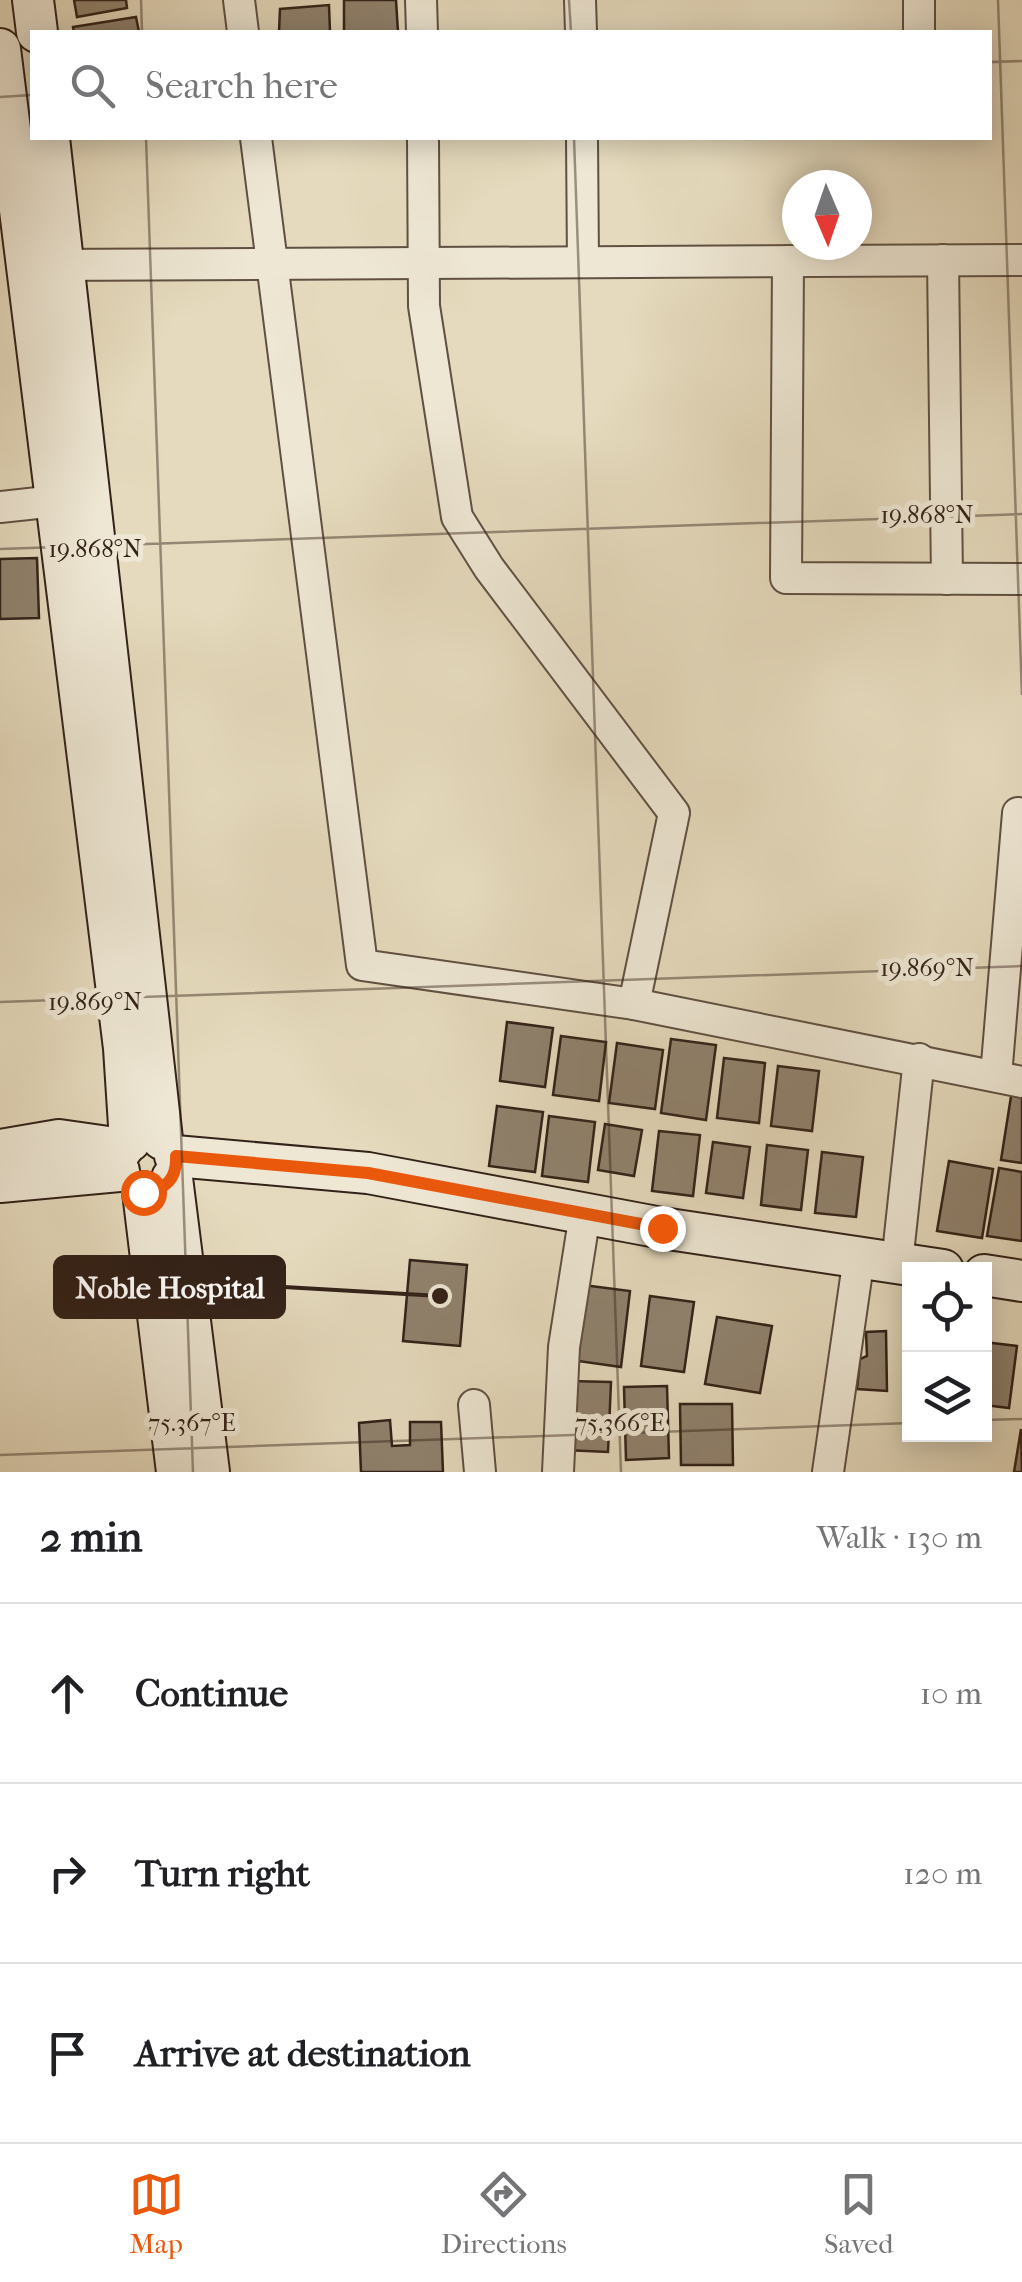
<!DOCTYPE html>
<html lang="en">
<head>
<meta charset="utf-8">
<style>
  :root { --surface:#fff; --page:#f2f2f2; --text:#202124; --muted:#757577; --line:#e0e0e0; --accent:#ea580c }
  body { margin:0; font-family:"IM FELL French Canon",serif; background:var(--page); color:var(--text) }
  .controls { position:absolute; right:30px; bottom:30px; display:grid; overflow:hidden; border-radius:0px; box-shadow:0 5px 25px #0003 }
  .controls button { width:90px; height:90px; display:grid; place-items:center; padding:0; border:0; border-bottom:2px solid var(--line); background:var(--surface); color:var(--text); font:50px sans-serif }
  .compass { position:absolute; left:782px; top:170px; width:90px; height:90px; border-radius:50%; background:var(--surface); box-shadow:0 5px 25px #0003; rotate:178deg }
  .stop { position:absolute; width:30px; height:30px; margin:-22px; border:8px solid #ea580c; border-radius:50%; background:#fff }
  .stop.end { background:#ea580c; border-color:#fff; box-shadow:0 2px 10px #0008 }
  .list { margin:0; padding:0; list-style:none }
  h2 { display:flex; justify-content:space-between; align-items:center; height:130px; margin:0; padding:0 40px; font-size:42px }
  h2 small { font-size:32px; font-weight:400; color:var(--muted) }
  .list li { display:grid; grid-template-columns:65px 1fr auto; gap:30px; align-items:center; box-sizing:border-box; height:180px; padding:0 40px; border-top:2px solid var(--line) }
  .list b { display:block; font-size:38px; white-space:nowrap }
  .list em { font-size:32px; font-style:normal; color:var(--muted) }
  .icon { flex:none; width:55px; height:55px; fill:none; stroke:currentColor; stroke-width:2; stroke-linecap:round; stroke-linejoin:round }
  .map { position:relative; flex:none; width:1022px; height:1472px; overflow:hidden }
  .search { position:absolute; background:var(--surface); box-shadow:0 5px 25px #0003; left:30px; right:30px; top:30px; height:110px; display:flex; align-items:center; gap:25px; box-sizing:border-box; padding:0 35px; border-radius:0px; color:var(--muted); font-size:38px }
  .sheet { height:670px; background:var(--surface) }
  nav { display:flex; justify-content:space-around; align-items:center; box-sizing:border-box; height:140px; border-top:2px solid var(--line); background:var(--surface); font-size:28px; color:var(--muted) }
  nav a { display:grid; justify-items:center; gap:5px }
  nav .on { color:var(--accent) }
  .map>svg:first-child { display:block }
  .building { fill:#90826e; stroke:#332219; stroke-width:2.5 }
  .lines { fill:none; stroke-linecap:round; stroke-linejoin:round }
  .street-casing { stroke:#605042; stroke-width:34 }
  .secondary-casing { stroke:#332219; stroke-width:44 }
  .street { stroke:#eee7d4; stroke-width:30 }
  .secondary { stroke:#eee7d4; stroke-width:40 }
  .route { stroke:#ea580c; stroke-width:12 }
  .ticks { fill:none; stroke:#332219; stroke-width:2.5; stroke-opacity:0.45 }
  .ticks-label { font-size:25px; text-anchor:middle; fill:#332219; stroke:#eee7d4; stroke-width:10; stroke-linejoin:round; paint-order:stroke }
  .leader { fill:none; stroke:#332219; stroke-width:4 }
  .callout-dot { fill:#332219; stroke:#eee7d4; stroke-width:4 }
  .callout { fill:#332219; stroke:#332219; stroke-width:4 }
  .callout-label { font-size:30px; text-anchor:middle; font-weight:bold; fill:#fff }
</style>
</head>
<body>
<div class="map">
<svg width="1022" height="1472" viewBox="0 0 1022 1472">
  <rect width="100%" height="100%" fill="#e5dabd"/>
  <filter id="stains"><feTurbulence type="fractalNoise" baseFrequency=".002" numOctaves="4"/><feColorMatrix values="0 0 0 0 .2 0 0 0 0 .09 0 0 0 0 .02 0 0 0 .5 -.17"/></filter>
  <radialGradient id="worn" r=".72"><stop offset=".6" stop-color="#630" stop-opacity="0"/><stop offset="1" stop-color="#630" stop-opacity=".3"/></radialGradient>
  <g class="building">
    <polygon points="74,0 126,0 127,8 77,17"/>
    <polygon points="344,0 396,0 398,32 344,32"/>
    <polygon points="329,5 330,32 279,32 280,9"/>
    <polygon points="136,17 139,32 74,32 73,27"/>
    <polygon points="37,558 39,618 0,619 0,559"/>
    <polygon points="507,1022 553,1028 545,1087 500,1081"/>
    <polygon points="561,1036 606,1042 599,1101 553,1095"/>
    <polygon points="671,1039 716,1045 706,1120 661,1113"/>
    <polygon points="617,1043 663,1050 655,1109 609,1103"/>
    <polygon points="724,1058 765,1063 759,1123 717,1118"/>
    <polygon points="778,1066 819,1071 812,1131 771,1126"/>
    <polygon points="1012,1090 1022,1092 1022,1163 1001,1160"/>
    <polygon points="497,1106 543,1112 535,1172 489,1166"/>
    <polygon points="549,1116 595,1122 588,1182 542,1176"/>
    <polygon points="605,1124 642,1130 634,1176 598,1170"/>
    <polygon points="659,1131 700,1135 693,1196 652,1191"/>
    <polygon points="713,1142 750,1147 743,1198 706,1193"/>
    <polygon points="767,1145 808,1150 801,1210 761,1205"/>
    <polygon points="822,1152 863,1157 856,1217 815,1213"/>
    <polygon points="949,1161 993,1169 982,1238 937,1231"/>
    <polygon points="999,1168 1022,1172 1022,1241 987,1236"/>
    <polygon points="410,1260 467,1265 460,1346 403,1341"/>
    <polygon points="583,1285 630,1291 621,1367 578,1361"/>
    <polygon points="650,1296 694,1302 684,1372 641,1366"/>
    <polygon points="717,1317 772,1326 760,1393 705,1384"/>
    <polygon points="886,1331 887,1391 857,1389 860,1359 867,1356 866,1332"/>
    <polygon points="984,1342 1017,1346 1009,1408 984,1405"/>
    <polygon points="568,1381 611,1382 608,1452 565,1450"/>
    <polygon points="667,1386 669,1458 626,1460 624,1387"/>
    <polygon points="680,1404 732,1404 733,1465 681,1465"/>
    <polygon points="390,1420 392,1446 410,1445 410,1422 441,1422 443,1472 361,1472 359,1423"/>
    <polygon points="1021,1429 1022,1472 1014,1472"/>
  </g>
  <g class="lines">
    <defs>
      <g id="street">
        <polyline points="239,0 243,32"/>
        <polyline points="421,0 422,32"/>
        <polyline points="580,0 581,32"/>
        <polyline points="919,32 919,0"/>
        <polyline points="256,138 362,965 634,1004 1022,1082"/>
        <polyline points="423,138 424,306 457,517 489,568 674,813 634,1004"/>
        <polyline points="582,138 583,262"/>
        <polyline points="943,260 947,579"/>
        <polyline points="788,261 786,578 1022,579"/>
        <polyline points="45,265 1022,260"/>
        <polyline points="0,507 56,501"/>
        <polyline points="996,1076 1018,813"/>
        <polyline points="897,1263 919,1059"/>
        <polyline points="474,1405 480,1472"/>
        <polyline points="558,1472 564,1347 585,1214"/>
        <polyline points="828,1472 859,1257"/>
      </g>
      <g id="secondary">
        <polyline points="33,0 37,32"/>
        <polyline points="0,49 124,1048 130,1141"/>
        <polyline points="49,138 162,1139"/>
        <polyline points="0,1150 59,1140 122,1149"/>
        <polyline points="175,1156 368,1173 662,1228 943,1270"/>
        <polyline points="172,1178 209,1472"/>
        <polyline points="0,1182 119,1171"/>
        <polyline points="143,1192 177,1472"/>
        <polyline points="984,1275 1022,1281"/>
      </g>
    </defs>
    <use href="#street" class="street-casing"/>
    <use href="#secondary" class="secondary-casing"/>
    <use href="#street" class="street"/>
    <use href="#secondary" class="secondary"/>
  </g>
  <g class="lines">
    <path class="route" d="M143,1192C166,1190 177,1179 176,1156L368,1173L662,1228"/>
  </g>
  <path class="ticks" d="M141,0L142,32M569,0L571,32M998,0L1022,695M990,62L1022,61M0,97L32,95M146,138L193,1472M574,138L621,1472M0,549L1022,514M0,1002L1022,966M984,1420L1022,1419M0,1455L910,1423"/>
  <g class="ticks-label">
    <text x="927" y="523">19.868°N</text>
    <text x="95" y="557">19.868°N</text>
    <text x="927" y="976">19.869°N</text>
    <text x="95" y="1010">19.869°N</text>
    <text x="192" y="1431">75.367°E</text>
    <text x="620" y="1431">75.366°E</text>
  </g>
  <path class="leader" d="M440 1296L284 1287"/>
  <circle class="callout-dot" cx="440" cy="1296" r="10"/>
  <rect class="callout" x="55" y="1257" width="229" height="60" rx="10"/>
  <g class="callout-label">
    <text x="170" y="1298">Noble Hospital</text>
  </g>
  <rect width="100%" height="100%" filter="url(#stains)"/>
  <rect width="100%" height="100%" fill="url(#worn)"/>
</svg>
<div class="controls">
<button><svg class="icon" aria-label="locate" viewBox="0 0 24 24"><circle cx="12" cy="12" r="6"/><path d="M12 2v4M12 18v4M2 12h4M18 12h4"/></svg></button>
<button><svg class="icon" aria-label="layers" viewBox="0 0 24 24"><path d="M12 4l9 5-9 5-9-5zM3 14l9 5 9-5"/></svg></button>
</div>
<svg class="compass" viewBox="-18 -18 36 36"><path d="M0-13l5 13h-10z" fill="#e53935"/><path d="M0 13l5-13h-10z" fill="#757577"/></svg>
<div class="stop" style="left:143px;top:1192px"></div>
<div class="stop end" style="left:662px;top:1228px"></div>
<div class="search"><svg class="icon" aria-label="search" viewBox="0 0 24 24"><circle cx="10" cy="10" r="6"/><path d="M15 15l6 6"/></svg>Search here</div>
</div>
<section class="sheet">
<h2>2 min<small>Walk · 130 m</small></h2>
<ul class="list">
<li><svg class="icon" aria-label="ahead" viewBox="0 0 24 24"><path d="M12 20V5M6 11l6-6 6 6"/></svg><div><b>Continue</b></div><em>10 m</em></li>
<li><svg class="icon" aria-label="right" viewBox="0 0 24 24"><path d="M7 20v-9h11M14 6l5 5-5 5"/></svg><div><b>Turn right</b></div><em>120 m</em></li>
<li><svg class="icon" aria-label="arrive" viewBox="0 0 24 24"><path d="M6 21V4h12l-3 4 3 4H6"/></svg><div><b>Arrive at destination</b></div></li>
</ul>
</section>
<nav>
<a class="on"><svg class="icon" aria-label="map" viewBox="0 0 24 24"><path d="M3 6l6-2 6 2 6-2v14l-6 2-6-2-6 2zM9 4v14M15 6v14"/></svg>Map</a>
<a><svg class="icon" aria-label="directions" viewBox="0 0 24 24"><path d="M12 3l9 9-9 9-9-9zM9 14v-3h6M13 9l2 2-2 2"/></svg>Directions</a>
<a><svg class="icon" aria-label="saved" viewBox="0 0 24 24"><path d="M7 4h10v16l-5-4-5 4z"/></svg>Saved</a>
</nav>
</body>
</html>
